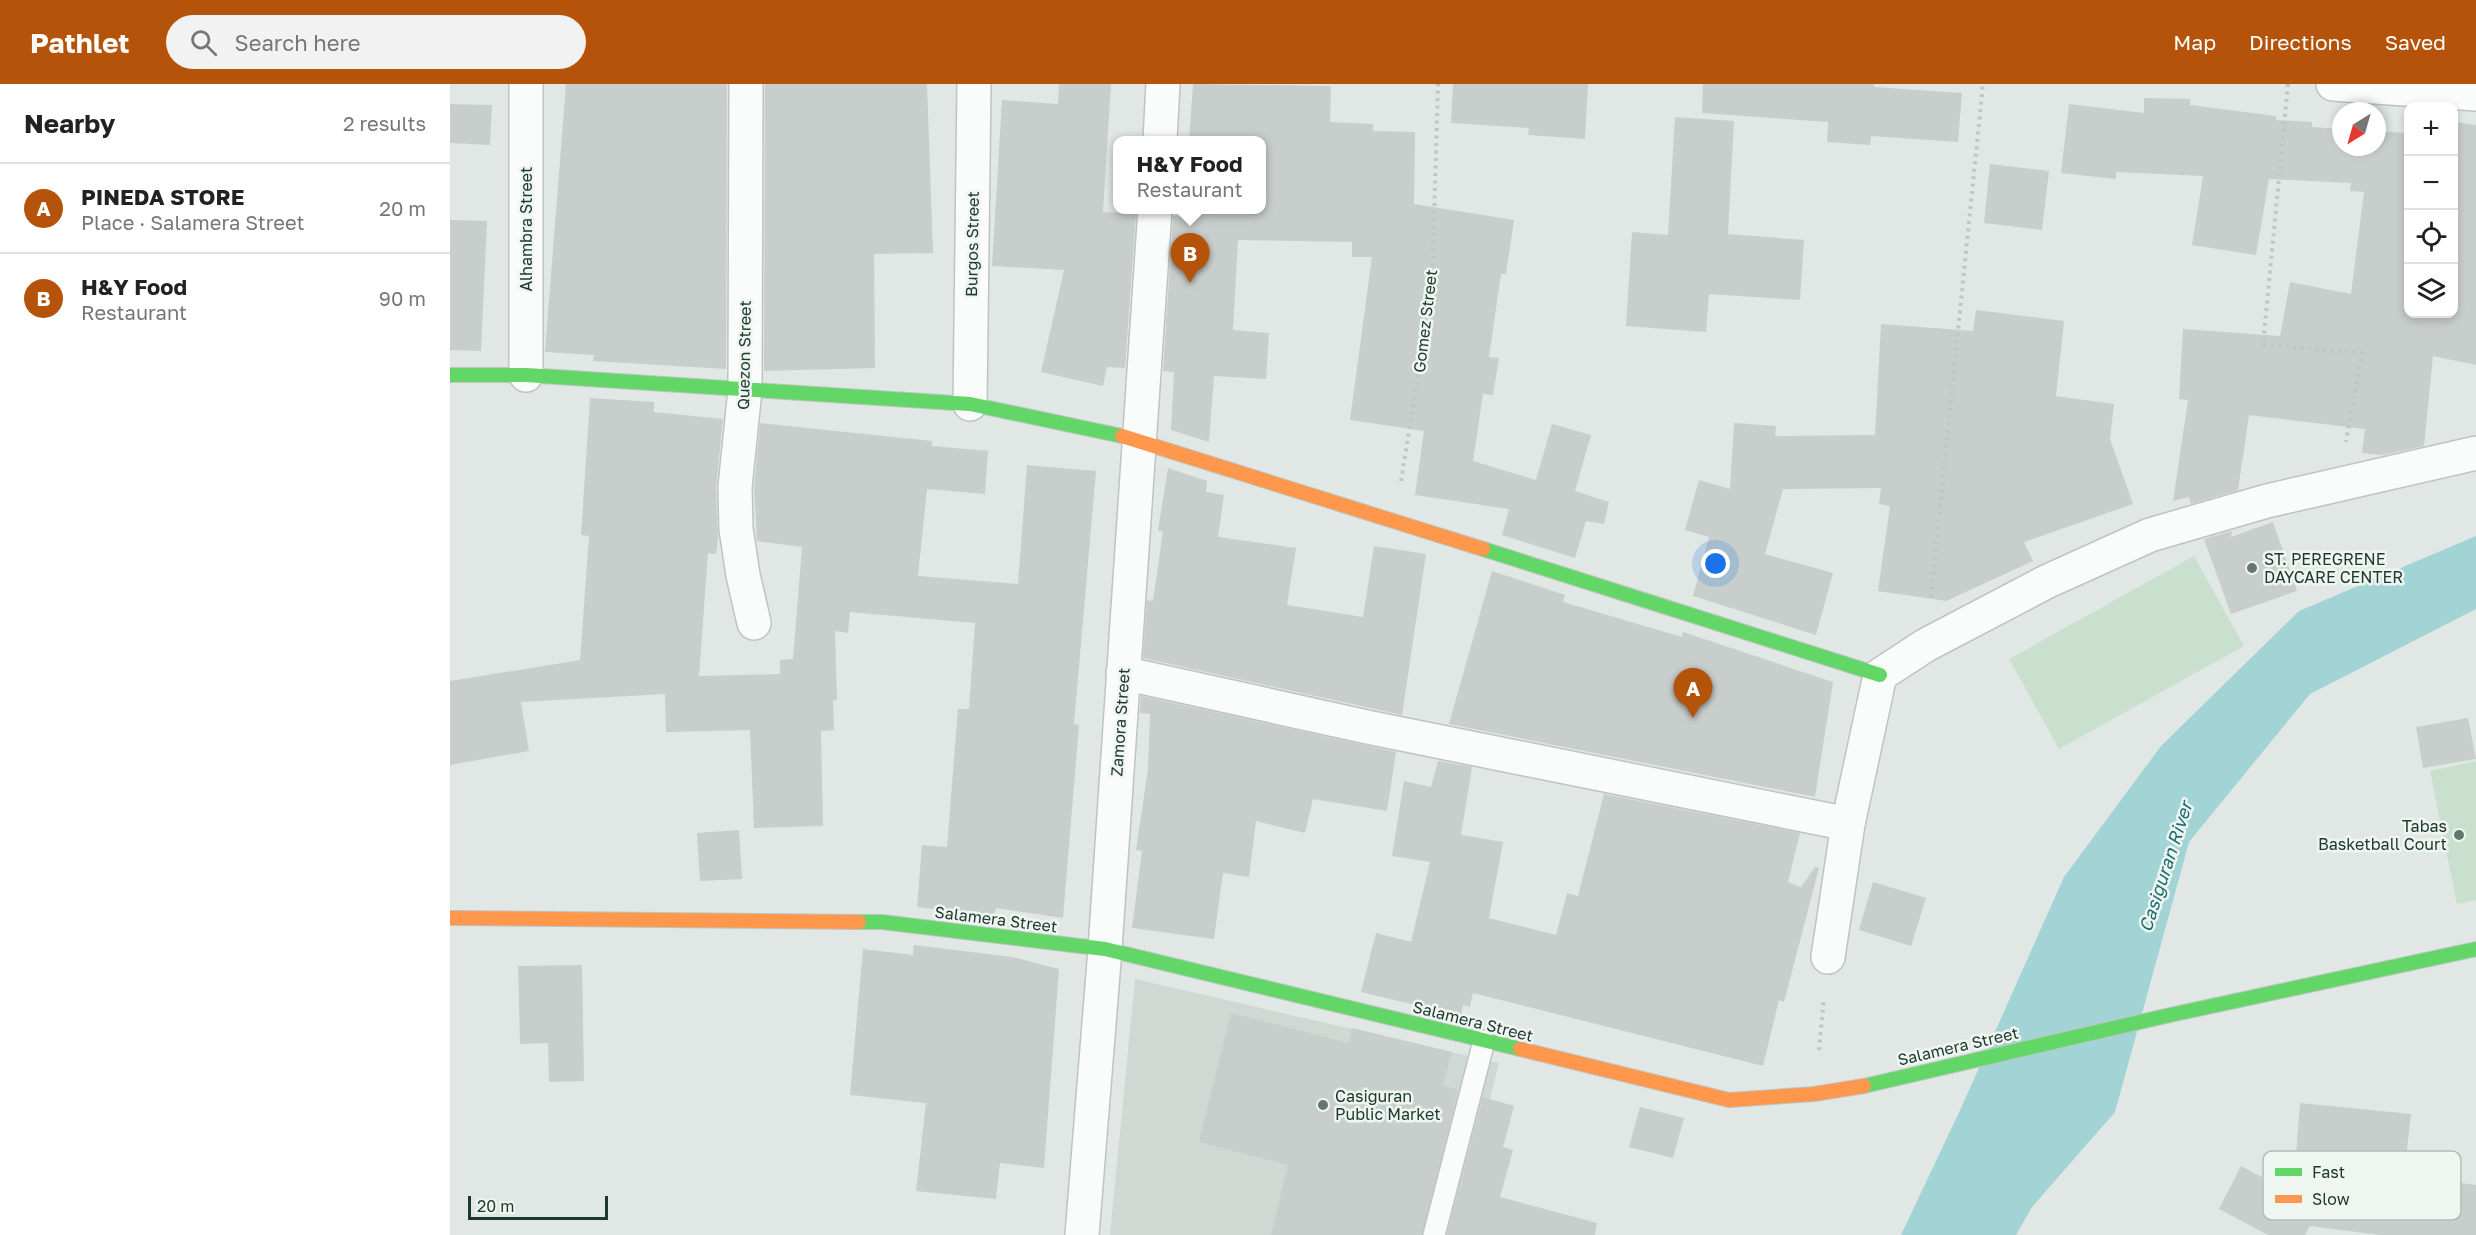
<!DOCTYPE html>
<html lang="en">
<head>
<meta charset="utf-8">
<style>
  :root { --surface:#fff; --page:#f2f2f2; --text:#222; --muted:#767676; --line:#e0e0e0; --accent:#b45309 }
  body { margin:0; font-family:"Golos Text",sans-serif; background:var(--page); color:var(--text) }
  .controls { position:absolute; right:18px; top:18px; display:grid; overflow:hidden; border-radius:12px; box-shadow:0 3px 9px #0003 }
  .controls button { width:54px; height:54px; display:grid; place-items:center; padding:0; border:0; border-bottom:2px solid var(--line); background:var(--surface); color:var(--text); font:30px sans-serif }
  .compass { position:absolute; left:1882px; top:18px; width:54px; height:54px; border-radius:50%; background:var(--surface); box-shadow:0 3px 9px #0003; rotate:217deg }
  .scale { position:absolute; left:18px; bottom:15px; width:140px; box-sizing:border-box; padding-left:6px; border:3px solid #203930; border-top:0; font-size:16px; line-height:21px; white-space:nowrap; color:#203930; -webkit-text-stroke:4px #eff6f2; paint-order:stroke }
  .you { position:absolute; left:1266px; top:480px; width:21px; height:21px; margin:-15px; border:4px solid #fff; border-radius:50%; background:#1a73e8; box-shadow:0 0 0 9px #1a73e833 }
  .badge { display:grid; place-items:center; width:39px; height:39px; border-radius:50%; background:var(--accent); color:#fff; font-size:20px; font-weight:700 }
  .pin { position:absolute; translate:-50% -50px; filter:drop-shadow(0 2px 3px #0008) }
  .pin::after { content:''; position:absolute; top:32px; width:21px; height:18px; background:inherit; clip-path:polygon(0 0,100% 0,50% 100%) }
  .popup { position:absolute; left:663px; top:52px; width:153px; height:78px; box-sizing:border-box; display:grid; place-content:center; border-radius:12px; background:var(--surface); filter:drop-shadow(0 2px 4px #0005); font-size:20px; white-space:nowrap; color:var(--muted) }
  .popup b { font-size:22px; color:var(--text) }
  .popup::after { content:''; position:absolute; left:50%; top:100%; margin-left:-12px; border:12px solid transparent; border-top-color:var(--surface) }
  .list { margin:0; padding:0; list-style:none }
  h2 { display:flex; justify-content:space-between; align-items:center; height:78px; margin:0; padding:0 24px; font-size:26px }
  h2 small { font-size:20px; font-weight:400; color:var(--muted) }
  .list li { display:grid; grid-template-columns:39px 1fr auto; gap:18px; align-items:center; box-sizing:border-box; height:90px; padding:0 24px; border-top:2px solid var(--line) }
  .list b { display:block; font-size:22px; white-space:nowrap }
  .list p { margin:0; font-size:20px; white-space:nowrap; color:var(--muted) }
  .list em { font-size:20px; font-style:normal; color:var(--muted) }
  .icon { flex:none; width:33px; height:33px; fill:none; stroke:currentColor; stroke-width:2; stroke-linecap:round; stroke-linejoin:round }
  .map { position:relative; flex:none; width:2026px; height:1151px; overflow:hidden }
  header { display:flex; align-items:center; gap:36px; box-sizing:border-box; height:84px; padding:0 30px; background:var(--accent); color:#fff }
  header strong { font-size:28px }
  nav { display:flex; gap:33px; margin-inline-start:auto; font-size:21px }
  .search { width:420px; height:54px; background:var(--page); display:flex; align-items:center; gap:15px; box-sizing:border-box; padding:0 21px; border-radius:33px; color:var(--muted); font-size:22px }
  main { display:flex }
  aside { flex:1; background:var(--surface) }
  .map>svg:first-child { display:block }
  .built { fill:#cfd8d3 }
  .green { fill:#cae0cf }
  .water { fill:#a2d3d5 }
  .building { fill:#c8cecb }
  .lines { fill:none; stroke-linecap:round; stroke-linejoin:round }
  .lane-casing { stroke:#bec4c1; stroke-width:24 }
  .street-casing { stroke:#bec4c1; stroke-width:36 }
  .fast-casing { stroke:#bdc5c1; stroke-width:16 }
  .slow-casing { stroke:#bdc5c1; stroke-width:16 }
  .path { stroke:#bfc7c5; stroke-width:4; stroke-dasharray:3 4.5; stroke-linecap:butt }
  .lane { stroke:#fafbfb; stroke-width:21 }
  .street { stroke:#fafbfb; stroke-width:33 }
  .fast { stroke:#63d668; stroke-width:14 }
  .slow { stroke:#ff974d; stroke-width:14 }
  .poi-dot { fill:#64766f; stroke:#eff6f2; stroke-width:2 }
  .labels { text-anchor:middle; stroke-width:5; stroke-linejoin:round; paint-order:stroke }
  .street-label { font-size:16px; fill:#203930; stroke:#eff6f2 }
  .poi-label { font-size:16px; fill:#203930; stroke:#eff6f2; text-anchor:start }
  .water-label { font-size:18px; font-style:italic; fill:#1c6c73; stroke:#eff6f2 }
  .key { fill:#eff6f2; stroke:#b1bdb8; stroke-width:1.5 }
  .key-label { font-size:16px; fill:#203930 }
</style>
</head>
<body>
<header>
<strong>Pathlet</strong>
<div class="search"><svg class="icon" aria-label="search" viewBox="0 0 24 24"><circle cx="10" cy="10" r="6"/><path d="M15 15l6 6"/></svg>Search here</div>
<nav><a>Map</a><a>Directions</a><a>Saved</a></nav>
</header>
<main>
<aside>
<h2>Nearby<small>2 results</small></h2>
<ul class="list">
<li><span class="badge">A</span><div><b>PINEDA STORE</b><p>Place · Salamera Street</p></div><em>20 m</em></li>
<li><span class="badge">B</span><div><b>H&amp;Y Food</b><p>Restaurant</p></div><em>90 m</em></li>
</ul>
</aside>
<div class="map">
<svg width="2026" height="1151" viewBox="0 0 2026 1151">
  <rect width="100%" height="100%" fill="#e1e7e4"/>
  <polygon class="built" points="685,895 1049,979 1005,1151 660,1151"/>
  <g class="green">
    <polygon points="1744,472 1794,562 1609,665 1559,575"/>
    <polygon points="2026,677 2026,816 2007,820 1980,687"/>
  </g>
  <polygon class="water" points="2026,452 2026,525 1860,610 1739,758 1665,1028 1582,1123 1566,1151 1451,1151 1512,1022 1614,793 1711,662 1849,527"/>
  <g class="building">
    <polygon points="116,0 277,0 276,285 143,277 144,271 95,268"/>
    <polygon points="315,0 477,0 483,169 424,170 425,284 314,287"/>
    <polygon points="609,0 661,0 653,128 686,130 675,284 657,283 653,302 591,288 614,186 542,182 552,16 608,20"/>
    <polygon points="743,0 881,2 880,38 923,40 923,47 965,48 964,120 1064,136 1056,190 1051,190 1039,273 1049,274 1043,311 1033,310 1023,377 1086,396 1102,340 1141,351 1125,407 1159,418 1154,440 1136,437 1125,474 1052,451 1059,425 965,411 974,347 900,336 922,173 902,173 902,158 788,156 783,246 819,249 816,295 764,292 759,358 721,346 724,288 713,287 723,132 736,133 736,126 812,126 812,57 739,57"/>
    <polygon points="1003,0 1138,0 1135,55 1078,51 1079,44 1001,39"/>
    <polygon points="1253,0 1424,0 1424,3 1512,9 1508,58 1421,52 1420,61 1377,58 1378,38 1252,29"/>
    <polygon points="1694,14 1740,15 1740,21 1826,32 1826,36 1862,38 1862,43 1891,45 1891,63 1927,63 1927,47 1955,49 1956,34 1959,34 1959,230 2004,230 2004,38 2026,41 2026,281 1983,272 1974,362 1933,371 1912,369 1915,345 1799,331 1788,406 1741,420 1739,413 1723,417 1738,316 1729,315 1733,245 1830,252 1840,198 1901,210 1914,108 1900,107 1901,99 1819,95 1806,171 1742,161 1753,92 1666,88 1666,95 1611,89 1619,20 1694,29"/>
    <polygon points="0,20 42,21 40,61 0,59"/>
    <polygon points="1225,33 1284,37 1278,150 1354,156 1350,216 1259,210 1256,248 1176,242 1182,148 1218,151"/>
    <polygon points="1540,80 1599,87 1592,146 1534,139"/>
    <polygon points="0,136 37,137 31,267 0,266"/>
    <polygon points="1526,226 1614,237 1606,312 1664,320 1660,355 1683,420 1574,458 1583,477 1496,517 1428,507 1440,422 1429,420 1431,404 1333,405 1315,470 1383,489 1366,551 1243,512 1259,453 1235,446 1249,396 1280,405 1284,339 1326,342 1325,352 1425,351 1431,240 1523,247"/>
    <polygon points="140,314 204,318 204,328 273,335 266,403 268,453 266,470 258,469 249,592 330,590 330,576 343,575 352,463 307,457 304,404 310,339 482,357 482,362 538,367 535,410 477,405 468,492 568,500 577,381 646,387 624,640 629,641 613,834 546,824 544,833 467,823 472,761 497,763 508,625 519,625 525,539 400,528 398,549 385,547 387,616 383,616 384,646 371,647 373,742 304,744 300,646 216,648 215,610 71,618 79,667 0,681 0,597 130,576 139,452 131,451"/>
    <polygon points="718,384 757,397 756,408 774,411 768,453 846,464 837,521 913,533 924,462 976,470 952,631 693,574 697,516 703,517 713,447 708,447"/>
    <polygon points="1823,438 1847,507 1781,530 1754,455 1782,447 1781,453"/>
    <polygon points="1042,487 1115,511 1113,518 1232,553 1233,548 1383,598 1365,713 999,640"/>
    <polygon points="691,612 946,668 937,727 863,715 855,749 806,737 799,793 773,789 764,855 682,844 692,767 686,766 698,685 700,630 690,629"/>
    <polygon points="2018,634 2026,675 1973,684 1966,643"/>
    <polygon points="988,677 1022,683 1011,751 1053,758 1039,834 1106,851 1117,809 1128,812 1154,710 1350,749 1338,798 1351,803 1365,783 1369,784 1334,918 1329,916 1313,982 1023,909 1020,923 1013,921 1011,932 911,908 926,849 961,858 980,778 942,772 954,697 981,703"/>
    <polygon points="289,746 292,795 250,797 247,749"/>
    <polygon points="1423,798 1476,814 1461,862 1409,846"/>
    <polygon points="464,861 562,873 609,885 594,1084 550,1079 546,1115 466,1107 476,1019 400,1011 413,865 463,871"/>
    <polygon points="132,881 134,997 99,998 98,959 70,960 68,882"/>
    <polygon points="781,929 899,959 902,944 1002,968 993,1001 1008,1006 972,1151 821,1151 838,1081 749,1058"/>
    <polygon points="1033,1013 1064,1022 1053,1063 1063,1066 1050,1113 1147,1139 1145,1151 997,1151"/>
    <polygon points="1850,1019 1961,1030 1954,1091 2026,1101 2026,1151 1930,1151 1860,1142 1855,1151 1818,1151 1769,1125 1791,1082 1843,1110"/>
    <polygon points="1190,1023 1234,1034 1223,1074 1179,1063"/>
  </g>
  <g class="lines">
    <defs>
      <polyline id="lane" points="984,1151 1034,957"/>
      <g id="street">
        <polyline points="76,0 76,291"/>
        <polyline points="296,0 295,306 285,403 286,445 293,491 304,539"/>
        <polyline points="1883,0 2026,10"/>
        <polyline points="710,56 713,0"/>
        <polyline points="520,320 524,0"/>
        <polyline points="673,589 917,643 1398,740"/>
        <polyline points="1378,873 1398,740 1430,591 1476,561 1596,498 1700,451 1817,417 2026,369"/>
        <polyline points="632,1151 655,865 705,125"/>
      </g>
      <g id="fast">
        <polyline points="0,291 76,291 520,320 672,352"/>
        <polyline points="1033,465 1430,591"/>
        <polyline points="409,838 432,838 655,865 1070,965"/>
        <polyline points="1414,1002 1720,931 2026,865"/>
      </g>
      <g id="slow">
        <polyline points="672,352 1033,465"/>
        <polyline points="0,834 409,838"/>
        <polyline points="1070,965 1279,1016 1364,1010 1414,1002"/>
      </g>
    </defs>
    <use href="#lane" class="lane-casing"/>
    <use href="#street" class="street-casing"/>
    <use href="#fast" class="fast-casing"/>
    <use href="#slow" class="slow-casing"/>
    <g class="path">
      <polyline points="1838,0 1813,261 1912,269 1896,358"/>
      <polyline points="951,397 982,205 988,0"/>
      <polyline points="1481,513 1533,0"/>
      <polyline points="1369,966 1374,914"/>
    </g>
    <use href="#lane" class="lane"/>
    <use href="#street" class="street"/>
    <use href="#fast" class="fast"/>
    <use href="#slow" class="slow"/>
  </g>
  <g class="poi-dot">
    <circle cx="1802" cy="484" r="6"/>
    <circle cx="2009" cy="751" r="6"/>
    <circle cx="873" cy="1021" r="6"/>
  </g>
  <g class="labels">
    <g class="street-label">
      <text transform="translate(76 145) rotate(-90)" y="6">Alhambra Street</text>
      <text transform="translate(522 160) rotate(-89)" y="6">Burgos Street</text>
      <text transform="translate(975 237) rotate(-83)" y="6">Gomez Street</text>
      <text transform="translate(294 271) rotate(-89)" y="6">Quezon Street</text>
      <text transform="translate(670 638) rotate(-86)" y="6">Zamora Street</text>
      <text transform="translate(546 835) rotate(7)" y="6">Salamera Street</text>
      <text transform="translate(1023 937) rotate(14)" y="6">Salamera Street</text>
      <text transform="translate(1508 962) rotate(-13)" y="6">Salamera Street</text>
    </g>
    <g class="poi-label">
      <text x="1814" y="481">ST. PEREGRENE<tspan x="1814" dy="18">DAYCARE CENTER</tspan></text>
      <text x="1997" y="748" text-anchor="end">Tabas<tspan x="1997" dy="18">Basketball Court</tspan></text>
      <text x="885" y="1018">Casiguran<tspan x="885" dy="18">Public Market</tspan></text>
    </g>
    <g class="water-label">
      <text transform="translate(1716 783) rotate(-72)" y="6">Casiguran River</text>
    </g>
  </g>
  <rect x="1813" y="1067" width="198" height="69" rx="9" class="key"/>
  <rect x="1825" y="1084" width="27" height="8" fill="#63d668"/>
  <rect x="1825" y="1111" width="27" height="8" fill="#ff974d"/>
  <g class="key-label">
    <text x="1862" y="1094">Fast</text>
    <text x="1862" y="1121">Slow</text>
  </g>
</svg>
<div class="controls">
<button>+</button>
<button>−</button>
<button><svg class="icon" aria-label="locate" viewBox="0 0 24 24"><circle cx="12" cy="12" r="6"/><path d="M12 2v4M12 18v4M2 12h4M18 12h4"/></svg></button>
<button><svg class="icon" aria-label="layers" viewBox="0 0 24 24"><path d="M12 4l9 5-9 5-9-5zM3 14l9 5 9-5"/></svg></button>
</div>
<svg class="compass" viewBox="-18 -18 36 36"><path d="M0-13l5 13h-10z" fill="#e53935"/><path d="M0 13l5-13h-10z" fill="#767676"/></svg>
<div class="scale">20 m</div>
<div class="you"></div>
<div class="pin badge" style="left:1243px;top:634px">A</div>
<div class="pin badge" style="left:740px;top:199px">B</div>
<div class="popup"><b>H&amp;Y Food</b>Restaurant</div>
</div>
</main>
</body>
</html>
